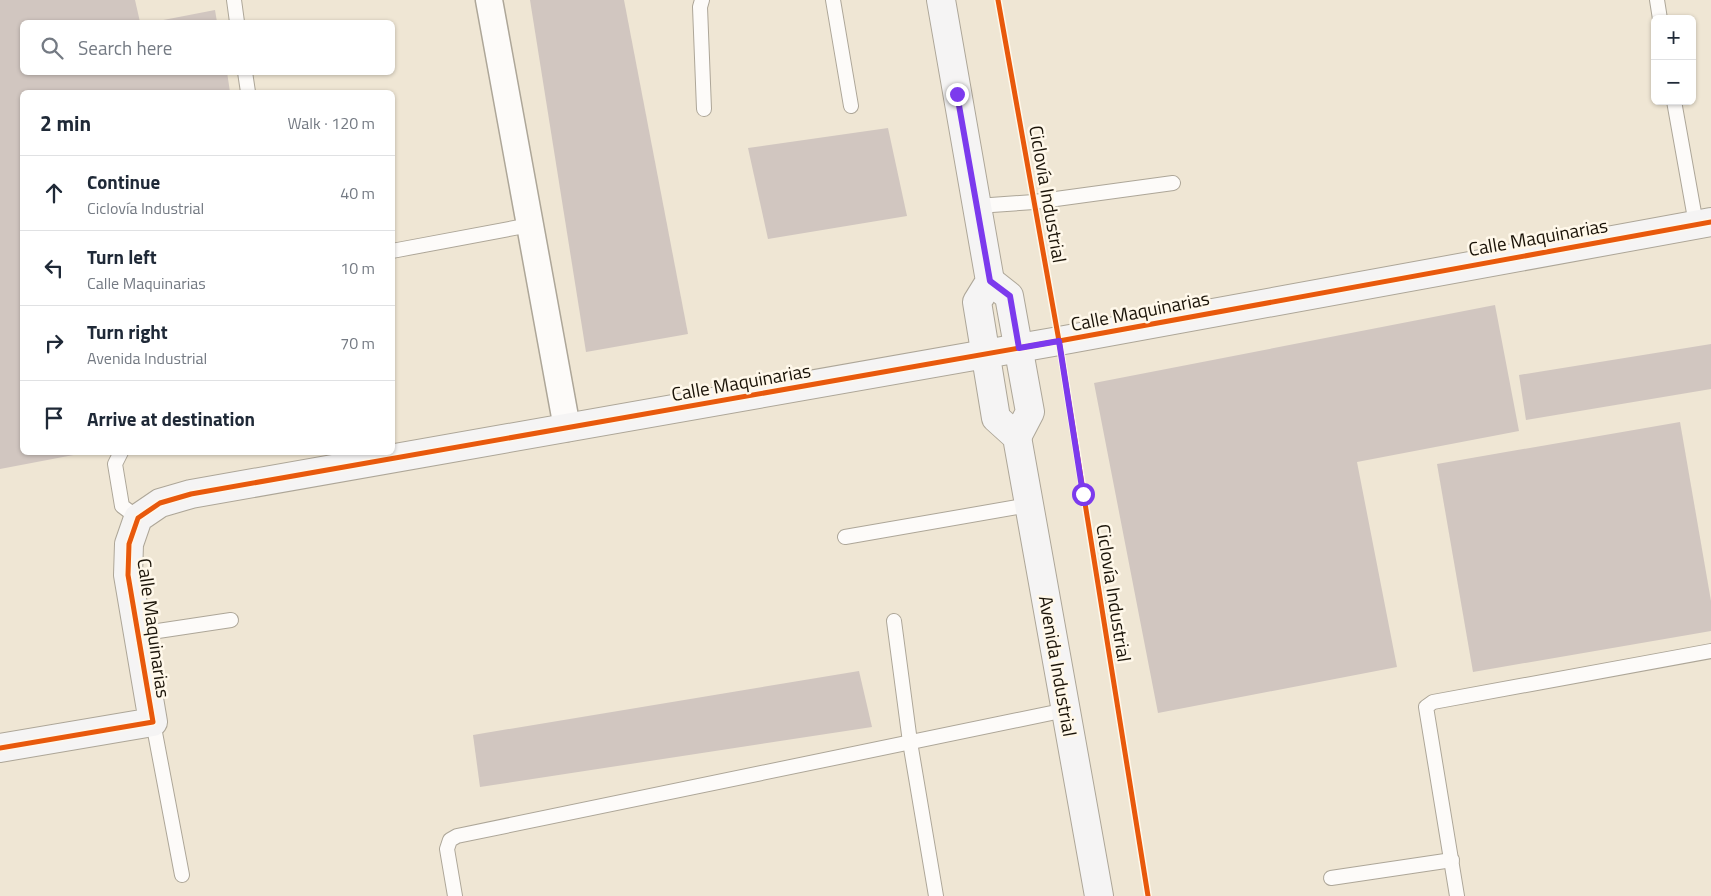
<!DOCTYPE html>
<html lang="en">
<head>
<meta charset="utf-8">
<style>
  :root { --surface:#fff; --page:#f2f2f3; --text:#1f2937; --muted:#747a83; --line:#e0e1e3 }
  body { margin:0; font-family:"Titillium Web",sans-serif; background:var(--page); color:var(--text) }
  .controls { position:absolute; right:15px; top:15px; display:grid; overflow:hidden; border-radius:8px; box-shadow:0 1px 4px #0004 }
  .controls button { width:45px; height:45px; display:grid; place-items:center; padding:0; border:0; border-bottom:1px solid var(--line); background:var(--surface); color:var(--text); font:25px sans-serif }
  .stop { position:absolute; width:15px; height:15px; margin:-11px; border:4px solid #7c3aed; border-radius:50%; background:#fff }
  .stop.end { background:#7c3aed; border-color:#fff; box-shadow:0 1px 5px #0008 }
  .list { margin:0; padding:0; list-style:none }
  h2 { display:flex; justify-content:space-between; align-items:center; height:65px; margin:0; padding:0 20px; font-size:21px }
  h2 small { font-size:16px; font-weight:400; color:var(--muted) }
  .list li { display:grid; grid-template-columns:32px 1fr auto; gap:15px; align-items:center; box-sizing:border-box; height:75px; padding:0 20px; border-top:1px solid var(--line) }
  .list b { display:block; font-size:19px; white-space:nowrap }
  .list p { margin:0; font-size:16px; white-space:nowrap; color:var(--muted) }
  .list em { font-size:16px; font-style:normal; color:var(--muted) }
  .icon { flex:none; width:28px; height:28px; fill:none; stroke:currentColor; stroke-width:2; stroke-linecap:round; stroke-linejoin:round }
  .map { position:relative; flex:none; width:1711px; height:896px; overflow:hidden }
  .search { position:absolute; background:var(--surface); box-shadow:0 1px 4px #0004; left:20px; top:20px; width:375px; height:55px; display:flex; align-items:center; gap:12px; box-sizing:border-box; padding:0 18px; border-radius:8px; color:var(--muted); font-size:19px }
  .panel { position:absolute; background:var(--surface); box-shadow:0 1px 4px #0004; left:20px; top:90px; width:375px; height:365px; border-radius:8px }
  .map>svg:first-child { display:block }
  .building { fill:#d1c6c0 }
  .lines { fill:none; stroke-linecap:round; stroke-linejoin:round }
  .lane-casing { stroke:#ada698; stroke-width:16 }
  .street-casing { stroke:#ada698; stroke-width:29 }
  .secondary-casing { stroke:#ada698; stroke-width:30 }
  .lane { stroke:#fdfbf9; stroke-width:14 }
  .street { stroke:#fdfbf9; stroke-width:26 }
  .secondary { stroke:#f5f4f4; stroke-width:28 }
  .cycleway-casing { stroke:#fff8ea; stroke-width:8 }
  .cycleway { stroke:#e8590c; stroke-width:5 }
  .route { stroke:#7c3aed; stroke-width:6 }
  .labels { text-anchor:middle; stroke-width:5; stroke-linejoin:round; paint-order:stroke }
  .street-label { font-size:19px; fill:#1a1308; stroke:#fff8ea }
</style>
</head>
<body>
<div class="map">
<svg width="1711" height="896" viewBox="0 0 1711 896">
  <rect width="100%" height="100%" fill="#efe6d4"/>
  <g class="building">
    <polygon points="0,0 135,0 140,22 22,22 22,72 227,72 230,92 22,92 22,452 84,453 0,469"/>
    <polygon points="530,0 624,0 688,334 586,352"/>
    <polygon points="215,10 217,22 153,22"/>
    <polygon points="888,128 907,216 768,239 748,148"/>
    <polygon points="1495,305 1519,431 1357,462 1397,667 1158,713 1094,383"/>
    <polygon points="1711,344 1711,389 1526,420 1519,375"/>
    <polygon points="1680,422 1711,601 1711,631 1473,672 1437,464"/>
    <polygon points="859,671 872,727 480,787 473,735"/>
  </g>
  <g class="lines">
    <defs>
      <g id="lane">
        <polyline points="234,0 237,22"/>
        <polyline points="702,0 700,7 704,109"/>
        <polyline points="833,0 851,106"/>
        <polyline points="1657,0 1660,19"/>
        <polyline points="245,72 248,92"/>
        <polyline points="1674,101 1696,224"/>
        <polyline points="977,206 1034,202 1173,183"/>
        <polyline points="392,251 530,225"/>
        <polyline points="121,452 115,464 122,506 138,518"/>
        <polyline points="845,537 1029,505"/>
        <polyline points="894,621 910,742 936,896"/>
        <polyline points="138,634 231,620"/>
        <polyline points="153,722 182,875"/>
        <polyline points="1331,878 1452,860"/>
        <polyline points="455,896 447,849 450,840 457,836 1066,710"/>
        <polyline points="1457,896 1426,707 1433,702 1711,651"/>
      </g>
      <polyline id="street" points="489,0 567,428"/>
      <g id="secondary">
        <polyline points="941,0 990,281 977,302 996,418 1017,437 1099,896"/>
        <polyline points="990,281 1009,296 1030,412 1017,437"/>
        <polyline points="0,748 153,722 128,575 129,544 138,518 160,503 191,494 1059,341 1711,222"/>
      </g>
    </defs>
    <use href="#lane" class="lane-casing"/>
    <use href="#street" class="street-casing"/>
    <use href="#secondary" class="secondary-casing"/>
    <use href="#lane" class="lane"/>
    <use href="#street" class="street"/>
    <use href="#secondary" class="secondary"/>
    <defs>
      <g id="cycleway">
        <polyline points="998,0 1059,341 1148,896"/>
        <polyline points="0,748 153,722 128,575 129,544 138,518 160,503 191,494 1059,341 1711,222"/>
      </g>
    </defs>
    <use href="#cycleway" class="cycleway-casing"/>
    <use href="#cycleway" class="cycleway"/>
  </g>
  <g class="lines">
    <polyline class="route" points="957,94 990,281 1010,296 1019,348 1059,341 1083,494"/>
  </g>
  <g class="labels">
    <g class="street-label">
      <text transform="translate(1048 194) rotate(80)" y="7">Ciclovía Industrial</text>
      <text transform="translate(1538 237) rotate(-10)" y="7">Calle Maquinarias</text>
      <text transform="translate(1140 311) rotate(-11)" y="7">Calle Maquinarias</text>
      <text transform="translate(741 382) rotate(-10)" y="7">Calle Maquinarias</text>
      <text transform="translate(1114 593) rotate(81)" y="7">Ciclovía Industrial</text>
      <text transform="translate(154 628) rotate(82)" y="7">Calle Maquinarias</text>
      <text transform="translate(1058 666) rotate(80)" y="7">Avenida Industrial</text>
    </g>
  </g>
</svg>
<div class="controls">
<button>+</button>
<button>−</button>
</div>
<div class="stop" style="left:1083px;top:494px"></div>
<div class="stop end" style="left:957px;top:94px"></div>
<div class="search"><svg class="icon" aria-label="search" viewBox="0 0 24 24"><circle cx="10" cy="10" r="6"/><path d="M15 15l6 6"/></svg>Search here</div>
<section class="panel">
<h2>2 min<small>Walk · 120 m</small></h2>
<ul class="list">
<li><svg class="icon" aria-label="ahead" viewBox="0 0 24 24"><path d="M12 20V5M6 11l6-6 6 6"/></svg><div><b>Continue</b><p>Ciclovía Industrial</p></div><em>40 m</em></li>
<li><svg class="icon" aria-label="left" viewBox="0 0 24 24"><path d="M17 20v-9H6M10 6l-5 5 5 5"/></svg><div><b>Turn left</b><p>Calle Maquinarias</p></div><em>10 m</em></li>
<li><svg class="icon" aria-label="right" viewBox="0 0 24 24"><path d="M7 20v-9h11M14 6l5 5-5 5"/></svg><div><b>Turn right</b><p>Avenida Industrial</p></div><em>70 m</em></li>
<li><svg class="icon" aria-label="arrive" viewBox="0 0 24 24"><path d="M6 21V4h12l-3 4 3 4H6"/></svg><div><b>Arrive at destination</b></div></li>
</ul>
</section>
</div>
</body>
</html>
